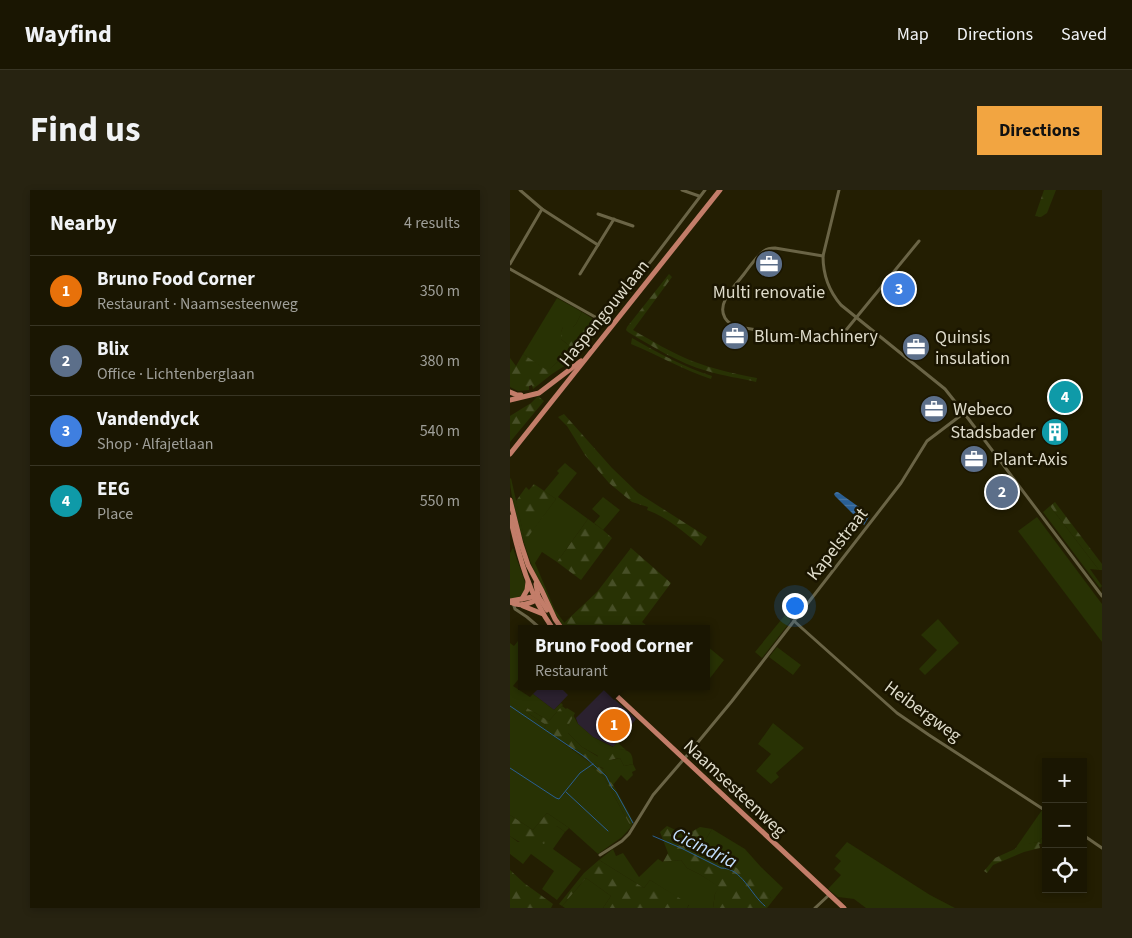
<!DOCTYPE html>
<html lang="en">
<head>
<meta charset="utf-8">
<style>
  :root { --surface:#1a1602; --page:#272311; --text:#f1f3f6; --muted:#9f9f99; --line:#383524; --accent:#f2a541 }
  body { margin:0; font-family:"Source Sans 3",sans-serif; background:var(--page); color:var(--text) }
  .controls { position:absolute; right:15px; bottom:15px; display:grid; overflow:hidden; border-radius:0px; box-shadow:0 2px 8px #0003 }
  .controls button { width:45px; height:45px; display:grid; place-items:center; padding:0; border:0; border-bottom:1px solid var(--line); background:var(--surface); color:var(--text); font:25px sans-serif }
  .you { position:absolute; left:284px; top:415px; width:18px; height:18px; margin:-12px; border:4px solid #fff; border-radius:50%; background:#1a73e8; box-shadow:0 0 0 8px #1a73e833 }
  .badge { display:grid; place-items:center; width:32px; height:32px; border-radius:50%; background:var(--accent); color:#fff; font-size:16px; font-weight:700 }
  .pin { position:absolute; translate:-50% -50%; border:2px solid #fff; box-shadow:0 1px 5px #0006 }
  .popup { position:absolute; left:8px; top:435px; width:192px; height:65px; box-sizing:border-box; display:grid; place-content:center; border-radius:0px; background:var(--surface); filter:drop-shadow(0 1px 4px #0005); font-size:16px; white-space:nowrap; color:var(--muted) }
  .popup b { font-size:19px; color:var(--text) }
  .popup::after { content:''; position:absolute; left:50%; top:100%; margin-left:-10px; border:10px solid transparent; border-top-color:var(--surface) }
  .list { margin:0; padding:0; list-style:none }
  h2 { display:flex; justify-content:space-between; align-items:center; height:65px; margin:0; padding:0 20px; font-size:21px }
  h2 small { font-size:16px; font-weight:400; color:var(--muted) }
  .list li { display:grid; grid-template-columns:32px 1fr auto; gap:15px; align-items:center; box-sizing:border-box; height:70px; padding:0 20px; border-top:1px solid var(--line) }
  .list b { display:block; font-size:19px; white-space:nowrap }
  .list p { margin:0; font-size:16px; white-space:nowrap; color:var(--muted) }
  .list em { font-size:16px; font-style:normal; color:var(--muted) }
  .icon { flex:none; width:28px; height:28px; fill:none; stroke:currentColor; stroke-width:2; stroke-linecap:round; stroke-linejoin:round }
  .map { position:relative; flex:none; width:592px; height:718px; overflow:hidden; border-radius:0px }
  header { display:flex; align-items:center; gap:30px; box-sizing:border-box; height:70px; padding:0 25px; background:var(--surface); border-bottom:1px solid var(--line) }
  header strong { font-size:24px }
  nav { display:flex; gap:28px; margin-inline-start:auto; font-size:18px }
  .intro { display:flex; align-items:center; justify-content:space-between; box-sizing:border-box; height:120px; padding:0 30px }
  h1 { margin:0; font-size:35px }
  .button { padding:12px 22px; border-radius:0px; background:var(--accent); color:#111; font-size:18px; font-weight:700 }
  main { display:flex; gap:30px; padding:0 30px }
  aside { flex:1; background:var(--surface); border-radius:0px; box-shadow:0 2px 8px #0003 }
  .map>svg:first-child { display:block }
  .commercial { fill:#2b212f }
  .grass { fill:#283204 }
  .forest { fill:url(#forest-firs) }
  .water { fill:url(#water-rules) }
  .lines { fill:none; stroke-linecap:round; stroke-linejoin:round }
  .stream { stroke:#2a5f94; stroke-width:1 }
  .street { stroke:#6a6446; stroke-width:3 }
  .primary { stroke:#c37d69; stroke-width:5 }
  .labels { text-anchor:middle; stroke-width:5; stroke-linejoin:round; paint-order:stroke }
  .poi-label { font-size:18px; fill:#dfdccb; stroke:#1a1500; text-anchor:start }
  .street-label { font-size:18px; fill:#dfdccb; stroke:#1a1500 }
  .water-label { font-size:19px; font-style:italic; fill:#c2defe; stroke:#1a1500 }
</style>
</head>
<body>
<header>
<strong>Wayfind</strong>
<nav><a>Map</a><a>Directions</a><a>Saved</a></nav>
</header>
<div class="intro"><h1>Find us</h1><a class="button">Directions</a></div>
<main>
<aside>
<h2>Nearby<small>4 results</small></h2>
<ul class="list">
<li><span class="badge" style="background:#e8710a">1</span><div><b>Bruno Food Corner</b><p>Restaurant · Naamsesteenweg</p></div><em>350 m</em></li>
<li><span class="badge" style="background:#5c6f8a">2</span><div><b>Blix</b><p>Office · Lichtenberglaan</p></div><em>380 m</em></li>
<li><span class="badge" style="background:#3f7fe0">3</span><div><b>Vandendyck</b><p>Shop · Alfajetlaan</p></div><em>540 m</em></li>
<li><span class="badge" style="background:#0f9aa8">4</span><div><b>EEG</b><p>Place</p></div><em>550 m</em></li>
</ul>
</aside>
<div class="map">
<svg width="592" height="718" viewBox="0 0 592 718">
  <defs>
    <pattern id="forest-firs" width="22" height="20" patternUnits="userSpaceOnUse" patternTransform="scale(1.25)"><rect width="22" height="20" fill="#283204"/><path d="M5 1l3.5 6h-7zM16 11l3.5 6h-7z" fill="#474f27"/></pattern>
    <pattern id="water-rules" width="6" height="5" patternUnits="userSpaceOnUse" patternTransform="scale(1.25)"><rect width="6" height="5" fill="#2a5f94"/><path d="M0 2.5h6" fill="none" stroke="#4875a2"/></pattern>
  </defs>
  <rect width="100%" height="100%" fill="#231e02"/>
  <g class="commercial">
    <polygon points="31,496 54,496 52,499 58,505 44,520 23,504"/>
    <polygon points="94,500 126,529 104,557 83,547 68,534 66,528"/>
  </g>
  <g class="grass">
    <path d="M47,108L72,122L66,134L63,137H53L51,142V149L61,157C59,160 42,178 40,179C38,179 37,179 35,180L13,164Z"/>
    <path d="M55,273L67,283L48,307L78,329L47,372L32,362L25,373L45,420L59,439H55C31,403 15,364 6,323C3,311 0,300 0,289L1,288L15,350L46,309L34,301L49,283L47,281Z"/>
    <polygon points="93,307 110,320 93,340 84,333 90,326 82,319"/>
    <polygon points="540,316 589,380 580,379 592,396 590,398 533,322"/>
    <polygon points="527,327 592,414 592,452 508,341"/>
    <path d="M3,358L16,395C15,405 9,408 0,409V363Z"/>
    <polygon points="275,425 280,429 280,432 252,468 245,462"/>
    <polygon points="428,429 449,453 415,485 409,479 427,460 411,445"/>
    <polygon points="8,451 11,454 11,486 3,496 20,507 23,504 44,520 51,513 53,515 39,531 17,518 15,521 36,535 34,539 82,574 81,576 94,587 121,637 112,647 88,664 59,638 37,623 23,640 0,625 0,453 4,456"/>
    <polygon points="197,456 214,470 197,492"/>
    <polygon points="267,457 291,475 283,485 259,467"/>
    <polygon points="63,525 68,534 83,547 103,557 107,552 116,560 108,559 102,570 110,568 114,576 123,574 126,580 122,582 123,585 117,591 111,585 103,595 94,582 93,578 89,577 88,575 88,566 72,557 58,543 58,536"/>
    <polygon points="263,533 294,558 266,583 269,587 261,594 246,581 261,564 248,554"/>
    <polygon points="532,620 536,623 536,643 529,652 507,656"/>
    <polygon points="47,636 55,642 43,659 71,679 47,710 32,699 44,681 21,664 13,674 0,664 0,646 8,652"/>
    <polygon points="202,639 235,659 251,677 273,698 261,713 261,708 191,657"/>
    <polygon points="337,652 420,705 445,718 356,718 344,709 328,707 318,699 331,685 324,679 331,671 325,666"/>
    <polygon points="103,659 106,666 113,663 129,687 148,669 153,672 171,670 177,678 191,685 210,697 205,704 203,718 177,718 179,715 140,690 134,698 89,670"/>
    <polygon points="76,688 101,706 93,718 55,718 52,716"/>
  </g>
  <g class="forest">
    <polygon points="534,0 546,0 537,23 531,27 525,26"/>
    <path d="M159,84L162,87L123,140C142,151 162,163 182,171C203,179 225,184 247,188L246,192C230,188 213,186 197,181C169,173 143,157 118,142L116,140L117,137Z"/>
    <path d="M120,100L121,102L67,168L42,184L23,199L22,195L19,196V200L8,201L0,197V168L6,176L13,164L35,179C37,179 38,179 39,179C43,178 59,160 61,157L51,149V142L53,137H63L66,134L72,122L88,132L96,128Z"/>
    <path d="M122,148C148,163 174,177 202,186L201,189C173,180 148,165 121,154Z"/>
    <polygon points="28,206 34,211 0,252 0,226 21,213"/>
    <path d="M54,224L102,278L128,303L197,347L191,356C175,343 157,327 137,320L138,317L122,312L99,293L75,265L57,236L48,227Z"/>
    <polygon points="24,294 46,309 15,351 6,311 16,297 19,300"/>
    <polygon points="545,312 592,374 592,380 589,380 540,316"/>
    <polygon points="78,329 93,340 102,348 71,390 47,372"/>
    <polygon points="121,358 161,393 132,432 141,439 59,439 54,433 87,402"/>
    <polygon points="52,516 56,519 57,518 65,523 58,536 58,543 72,557 92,569 93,571 88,576 89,577 94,579 94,582 105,598 123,631 121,637 94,587 81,576 82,573 34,539 36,535 15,521 17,518 39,531"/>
    <path d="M108,559C119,560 123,562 123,574L114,576L110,568L99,570L96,568L104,560Z"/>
    <path d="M37,623L59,638L55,642L47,636L34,654L21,647L17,653C10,653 6,650 0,646V625L23,640Z"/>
    <polygon points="157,636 176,645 190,637 202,639 191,657 224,676 242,689 261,708 261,713 257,718 203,718 205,704 209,697 191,685 177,678 171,670 153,672 158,663 150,642"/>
    <polygon points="536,643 536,653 529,654 530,658 514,662 483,675 477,683 474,681 485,668 505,659 508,655 529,652"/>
    <polygon points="89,670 134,698 140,690 179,714 177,718 93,718 101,706 76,688 52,716 49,714 74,683"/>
    <polygon points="0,680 14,693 43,714 41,718 0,718"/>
  </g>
  <polygon class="water" points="326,302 328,302 360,325 354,335 325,306 324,304"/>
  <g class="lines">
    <g class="stream">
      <polyline points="0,516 75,567 96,586 102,598 106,602 123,633"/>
      <polyline points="0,578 46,608 49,609 70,583 83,574"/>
      <polyline points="56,602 98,641"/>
      <path d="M143,646L171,658L211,678C232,678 240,704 255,716"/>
    </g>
    <g class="street">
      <polyline points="10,0 32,19 88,55"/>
      <polyline points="172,0 189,6"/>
      <path d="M329,0L313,66C313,85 318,100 331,115L435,199L454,223L592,406"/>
      <polyline points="88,24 123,36"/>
      <path d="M313,66L265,58C261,58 258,58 254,61C246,67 240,76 234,84C225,96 206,113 215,128C218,133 222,135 228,137L319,151H324L332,145L409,51"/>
      <polyline points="0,74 32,19"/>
      <polyline points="0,79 87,128 93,128 142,70 195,0"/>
      <polyline points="70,84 104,29"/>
      <polyline points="3,413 5,419 17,427 31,439"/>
      <polyline points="284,431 387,523 419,545 536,621"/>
      <polyline points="573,645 592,658"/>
      <polyline points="90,665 112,651 119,644 143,605 174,569 222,511 391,293 417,251 454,223"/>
      <polyline points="305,718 319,705"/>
    </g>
    <g class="primary">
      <polyline points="0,202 7,205 11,205"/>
      <polyline points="0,210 29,203 71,171"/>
      <polyline points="0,264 210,0"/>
      <polyline points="0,310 11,354 18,375 32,401 45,429 52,439"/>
      <path d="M0,327C9,367 19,405 43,439"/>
      <polyline points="12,409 17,400 18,392"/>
      <polyline points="0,411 28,406 37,420"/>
      <path d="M0,412C9,417 17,415 26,410L28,406L26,394"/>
      <polyline points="13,416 33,424"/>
      <polyline points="96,496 334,718"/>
    </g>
  </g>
  <defs>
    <symbol id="office-disc" viewBox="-11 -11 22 22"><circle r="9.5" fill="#5c6f8a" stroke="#1a1500"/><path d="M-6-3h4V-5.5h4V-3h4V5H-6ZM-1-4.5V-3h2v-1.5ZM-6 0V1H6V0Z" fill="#fff"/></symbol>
    <symbol id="building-disc" viewBox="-11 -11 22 22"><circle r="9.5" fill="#0f9aa8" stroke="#1a1500"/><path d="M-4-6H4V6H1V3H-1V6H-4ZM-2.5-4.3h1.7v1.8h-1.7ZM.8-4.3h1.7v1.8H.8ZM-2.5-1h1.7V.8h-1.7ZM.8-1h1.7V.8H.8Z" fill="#fff"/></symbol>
  </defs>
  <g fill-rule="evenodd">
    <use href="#office-disc" x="243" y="58" width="32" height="32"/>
    <use href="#office-disc" x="209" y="130" width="32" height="32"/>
    <use href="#office-disc" x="390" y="141" width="32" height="32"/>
    <use href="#office-disc" x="408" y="203" width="32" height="32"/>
    <use href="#building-disc" x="529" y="226" width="32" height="32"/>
    <use href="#office-disc" x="448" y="253" width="32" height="32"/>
  </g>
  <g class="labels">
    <g class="poi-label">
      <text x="259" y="108" text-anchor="middle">Multi renovatie</text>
      <text x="244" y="152">Blum-Machinery</text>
      <text x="425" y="153">Quinsis<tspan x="425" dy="21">insulation</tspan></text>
      <text x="443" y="225">Webeco</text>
      <text x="526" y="248" text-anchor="end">Stadsbader</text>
      <text x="483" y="275">Plant-Axis</text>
    </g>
    <g class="street-label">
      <text transform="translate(94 123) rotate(-51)" y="6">Haspengouwlaan</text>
      <text transform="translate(327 354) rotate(-52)" y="6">Kapelstraat</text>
      <text transform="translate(413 521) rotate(36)" y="6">Heibergweg</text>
      <text transform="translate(225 598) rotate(43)" y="6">Naamsesteenweg</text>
    </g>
    <g class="water-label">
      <text transform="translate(195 657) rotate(26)" y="7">Cicindria</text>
    </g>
  </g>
</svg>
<div class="controls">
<button>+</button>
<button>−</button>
<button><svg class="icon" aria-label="locate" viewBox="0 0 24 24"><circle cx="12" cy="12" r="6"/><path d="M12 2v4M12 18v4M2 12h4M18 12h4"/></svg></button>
</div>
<div class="you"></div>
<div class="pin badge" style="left:104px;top:535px;background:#e8710a">1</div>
<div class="popup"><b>Bruno Food Corner</b>Restaurant</div>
<div class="pin badge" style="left:492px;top:302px;background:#5c6f8a">2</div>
<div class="pin badge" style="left:389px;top:99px;background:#3f7fe0">3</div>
<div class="pin badge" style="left:555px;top:207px;background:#0f9aa8">4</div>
</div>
</main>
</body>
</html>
